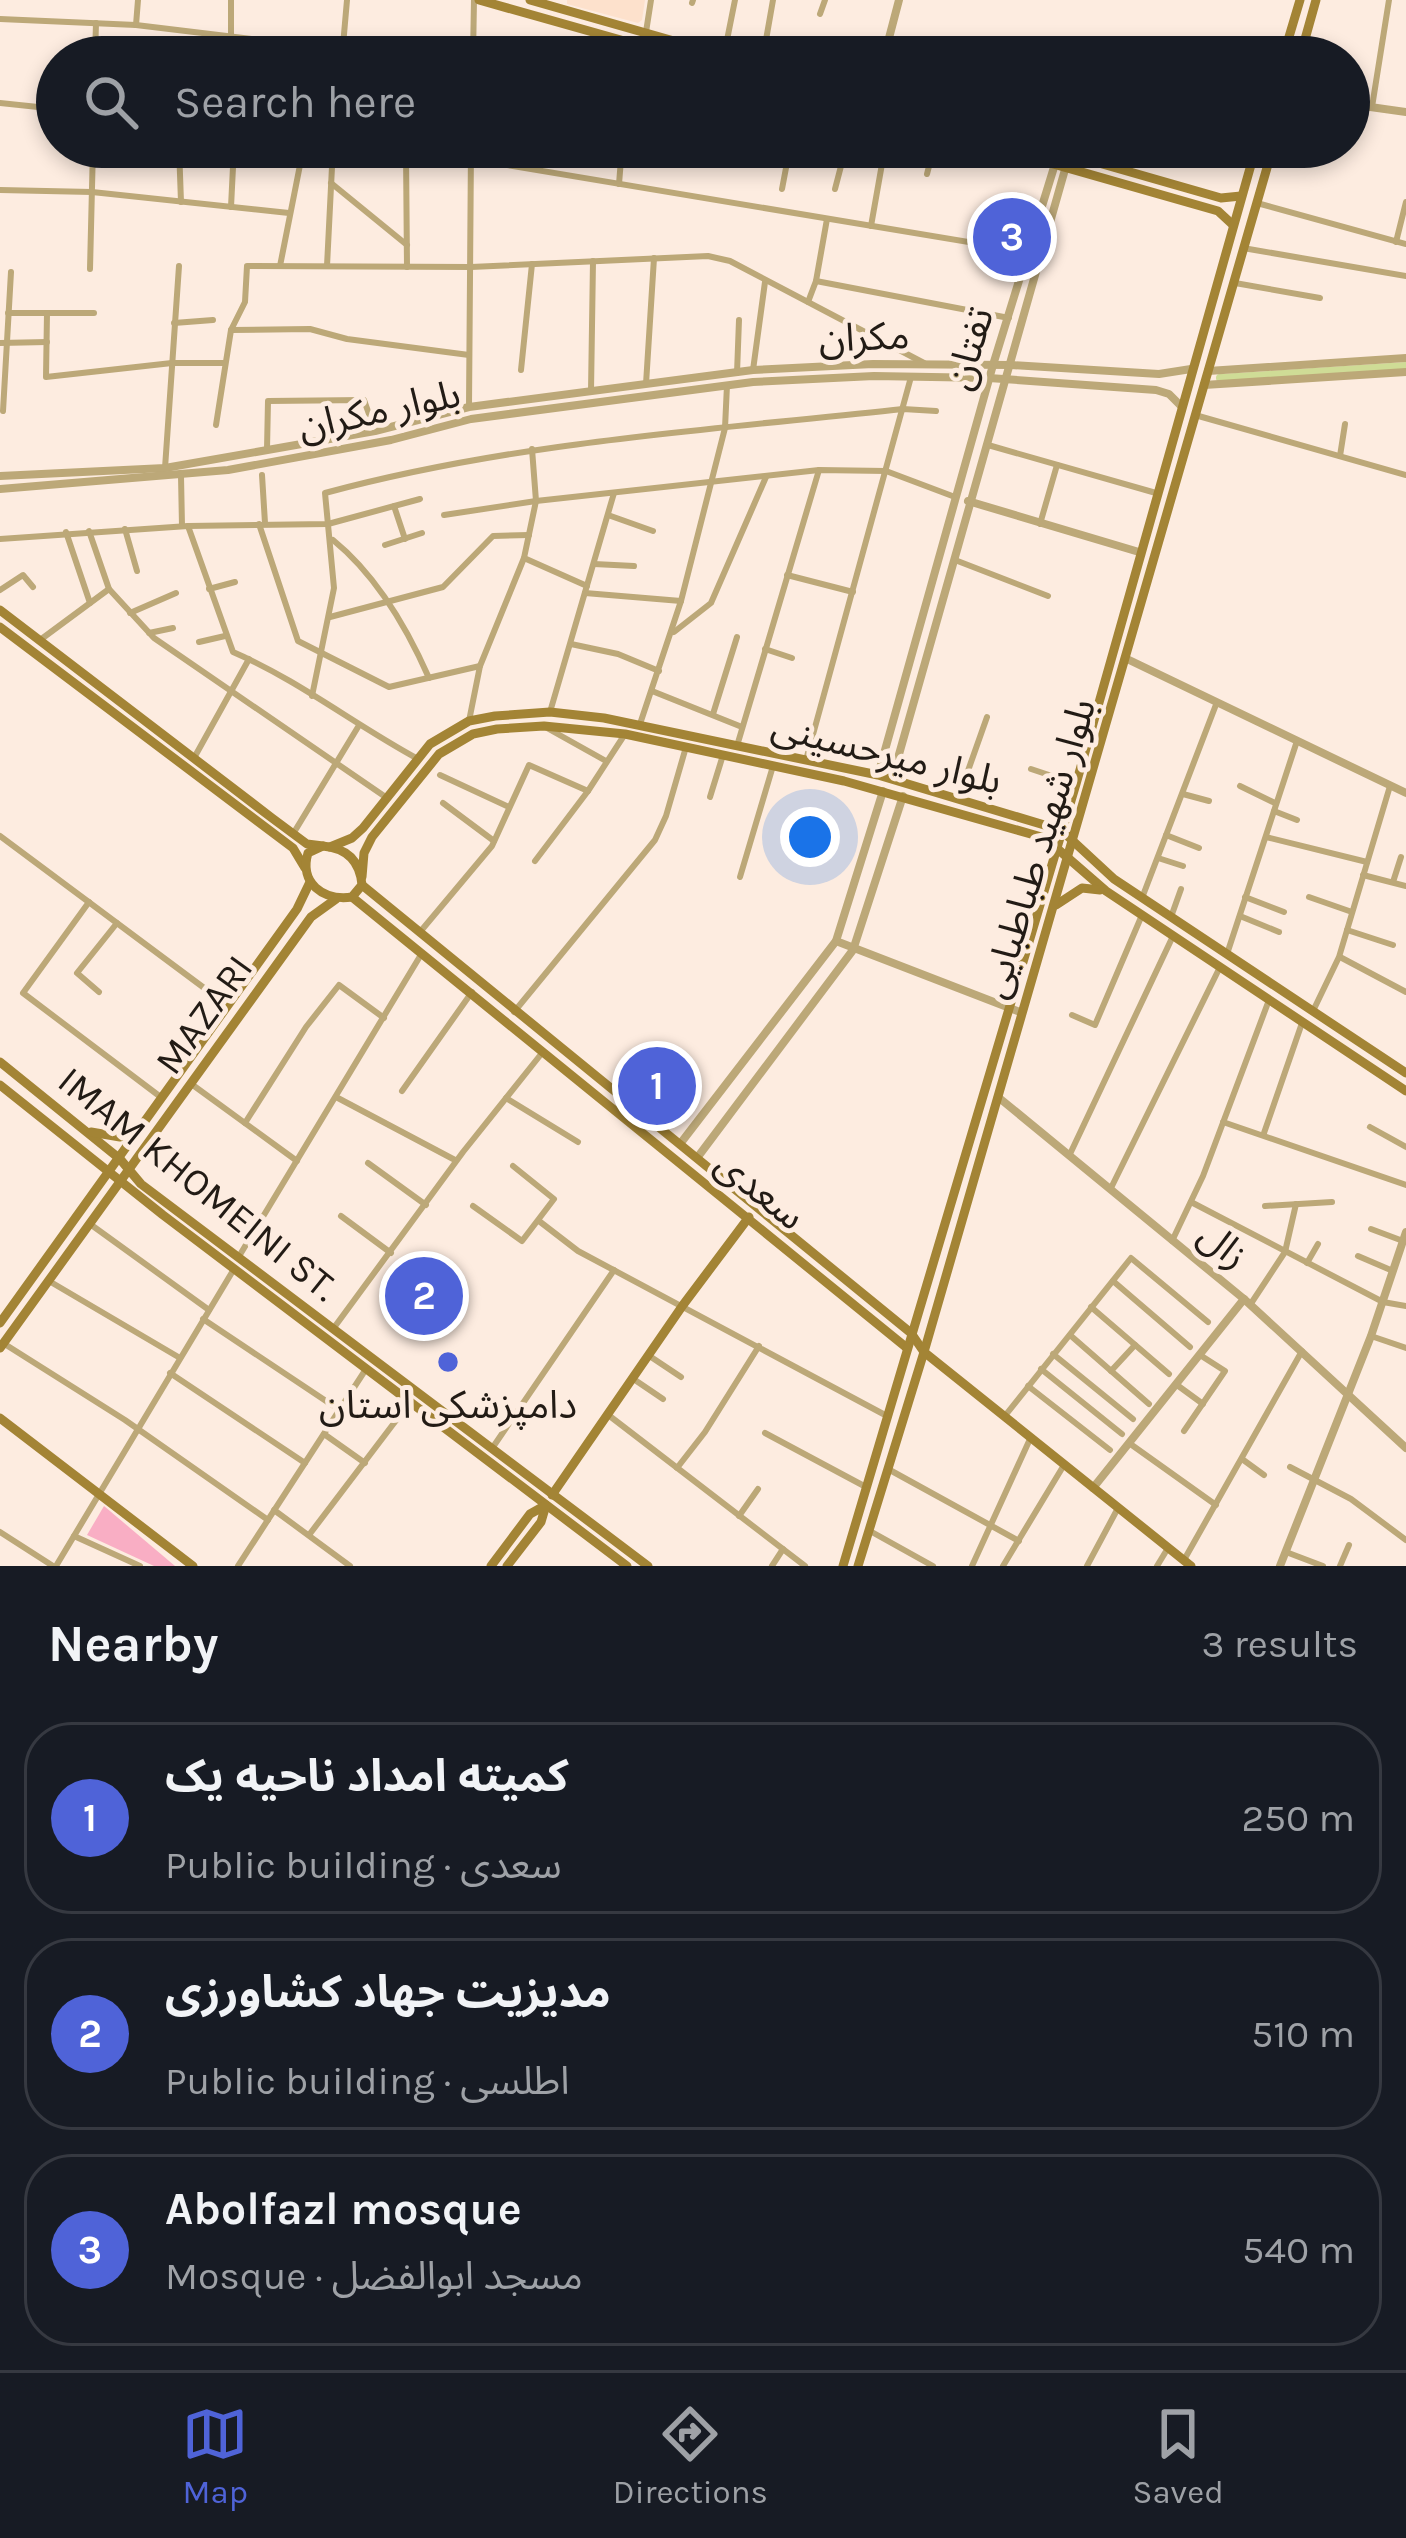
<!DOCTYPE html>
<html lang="en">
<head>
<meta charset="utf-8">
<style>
  :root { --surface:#171b24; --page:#20242c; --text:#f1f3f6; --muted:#9ea1a6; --line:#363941; --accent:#4f63d8 }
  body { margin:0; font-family:Karla,"Noto Sans Arabic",sans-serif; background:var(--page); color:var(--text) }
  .you { position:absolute; left:810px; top:837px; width:42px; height:42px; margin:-30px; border:9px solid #fff; border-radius:50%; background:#1a73e8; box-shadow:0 0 0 18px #1a73e833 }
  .badge { display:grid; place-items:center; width:78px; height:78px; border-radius:50%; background:var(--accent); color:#fff; font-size:39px; font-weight:700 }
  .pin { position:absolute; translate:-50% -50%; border:6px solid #fff; box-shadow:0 3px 12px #0006 }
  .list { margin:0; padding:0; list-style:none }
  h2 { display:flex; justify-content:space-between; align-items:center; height:156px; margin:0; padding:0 48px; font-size:51px }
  h2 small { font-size:39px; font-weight:400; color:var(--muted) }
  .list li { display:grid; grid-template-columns:78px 1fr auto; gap:36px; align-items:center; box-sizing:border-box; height:192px; margin:0 24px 24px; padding:0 24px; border:3px solid var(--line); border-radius:48px }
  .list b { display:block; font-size:45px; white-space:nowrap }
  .list p { margin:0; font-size:39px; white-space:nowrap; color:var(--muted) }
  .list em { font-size:39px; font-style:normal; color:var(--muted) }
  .icon { flex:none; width:66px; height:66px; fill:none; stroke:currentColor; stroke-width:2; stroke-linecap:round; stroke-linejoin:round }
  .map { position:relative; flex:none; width:1406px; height:1566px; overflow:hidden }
  .search { position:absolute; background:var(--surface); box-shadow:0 6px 18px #0003; left:36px; right:36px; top:36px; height:132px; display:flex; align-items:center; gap:30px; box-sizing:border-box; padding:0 42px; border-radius:66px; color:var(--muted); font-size:45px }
  .sheet { height:804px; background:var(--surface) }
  nav { display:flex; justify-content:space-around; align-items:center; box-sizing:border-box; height:168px; border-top:3px solid var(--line); background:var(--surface); font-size:33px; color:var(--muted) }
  nav a { display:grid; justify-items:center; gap:6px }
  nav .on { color:var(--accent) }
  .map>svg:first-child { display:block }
  .built { fill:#fde1cc }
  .green { fill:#f9aec4 }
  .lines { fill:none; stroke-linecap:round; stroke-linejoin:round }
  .canal { stroke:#cfdc96; stroke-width:8 }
  .minor { stroke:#bca878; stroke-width:6 }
  .tertiary { stroke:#bca878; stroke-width:8 }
  .secondary { stroke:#a38435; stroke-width:9 }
  .poi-dot { fill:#4f63d8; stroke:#fdece0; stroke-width:4.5 }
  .labels { text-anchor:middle; stroke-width:10; stroke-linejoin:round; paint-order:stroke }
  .street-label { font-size:39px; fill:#221b15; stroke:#fdece0 }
  .poi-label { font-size:39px; fill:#221b15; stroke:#fdece0 }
</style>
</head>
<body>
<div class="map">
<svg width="1406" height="1566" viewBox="0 0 1406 1566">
  <rect width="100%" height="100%" fill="#fdece0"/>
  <polygon class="built" points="567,0 645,0 642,20 638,23 567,4"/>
  <polygon class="green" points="104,1506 175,1566 154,1566 87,1535"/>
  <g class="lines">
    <polyline class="canal" points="1220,378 1406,366"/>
    <g class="minor">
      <polyline points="231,0 231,36"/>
      <polyline points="692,3 693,0"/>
      <polyline points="820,14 825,0"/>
      <polyline points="0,19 136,25 400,57"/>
      <polyline points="136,25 138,0"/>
      <polyline points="646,32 651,0"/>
      <polyline points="810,43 874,57"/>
      <polyline points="724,55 735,0"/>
      <polyline points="95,57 96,23"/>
      <polyline points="342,57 347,0"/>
      <polyline points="473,57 474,0"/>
      <polyline points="631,57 633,43"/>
      <polyline points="763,57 773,0"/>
      <polyline points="0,103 57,109"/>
      <polyline points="1372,107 1389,0"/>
      <polyline points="179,147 181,202"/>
      <polyline points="357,147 471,159 1028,252"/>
      <polyline points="406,152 407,267"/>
      <polyline points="927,174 934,147"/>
      <polyline points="331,183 407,245"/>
      <polyline points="619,184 622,147"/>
      <polyline points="782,189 790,147"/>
      <polyline points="835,189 846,147"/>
      <polyline points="0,190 92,192 289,213"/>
      <polyline points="1257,203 1406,244"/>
      <polyline points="231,207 234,147"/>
      <polyline points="871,226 885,147"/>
      <polyline points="1396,242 1406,202"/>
      <polyline points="1243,248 1406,276"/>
      <polyline points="280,266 301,160"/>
      <polyline points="327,266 333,147"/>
      <polyline points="90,269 93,147"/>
      <polyline points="816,281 1009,318"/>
      <polyline points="1235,283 1320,298"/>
      <polyline points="808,302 816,281 827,219"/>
      <polyline points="8,313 94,313"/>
      <polyline points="47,313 46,377 172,363 225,363"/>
      <polyline points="174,323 213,320"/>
      <polyline points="231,330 310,329 347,339 469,355"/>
      <polyline points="0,343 47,342"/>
      <polyline points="521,370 532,264"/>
      <polyline points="753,370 765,282"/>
      <polyline points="737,373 739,320"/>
      <polyline points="646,384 654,258"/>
      <polyline points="591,391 593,261"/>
      <polyline points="469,407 471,147"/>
      <polyline points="3,411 11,272"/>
      <polyline points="1195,415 1406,475"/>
      <polyline points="216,425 231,330 245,302 247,266 471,267 708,256 730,261 924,363"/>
      <polyline points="988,445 1156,493"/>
      <polyline points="267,449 268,401 364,400 375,431"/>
      <polyline points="1340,456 1345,424"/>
      <polyline points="165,468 179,266"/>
      <polyline points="262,475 265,523"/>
      <polyline points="181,476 182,526"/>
      <polyline points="394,506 405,539"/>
      <polyline points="444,515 536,501 819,470 886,471 955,497"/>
      <polyline points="608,515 653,531"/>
      <polyline points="259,524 298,641 389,687 480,666"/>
      <polyline points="1040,524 1057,465"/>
      <path d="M188,526L233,652C298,680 355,725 418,759"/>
      <polyline points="125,529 137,571"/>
      <polyline points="89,531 109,589 154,638 387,798"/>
      <polyline points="66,532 90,603"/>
      <polyline points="0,539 188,526 328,524 420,499"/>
      <path d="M333,540C376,575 407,628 429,678"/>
      <polyline points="385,545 422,533"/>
      <polyline points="524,558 587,586"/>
      <polyline points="955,560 1048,596"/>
      <polyline points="594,564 634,566"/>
      <polyline points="787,575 853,592"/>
      <polyline points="209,589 235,582"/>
      <polyline points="0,590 23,575 33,587"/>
      <polyline points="585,593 681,601"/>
      <polyline points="130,613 176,593"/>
      <polyline points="330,617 443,587 493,536 529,535"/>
      <polyline points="674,632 711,603 766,477"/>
      <polyline points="149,633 173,628"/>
      <polyline points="40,640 109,589"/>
      <polyline points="199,642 225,636"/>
      <polyline points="571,644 618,654 659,671"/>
      <polyline points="765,649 792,658"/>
      <polyline points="652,691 742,727"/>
      <path d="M312,696L334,588L325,493C514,442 709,430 903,409L936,411"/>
      <polyline points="550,712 614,493"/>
      <polyline points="713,714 737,637"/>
      <polyline points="469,721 480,666 524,558 536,501 532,449"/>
      <polyline points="640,724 681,601 725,428 727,385"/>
      <polyline points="547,728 606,761"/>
      <polyline points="737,746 819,470"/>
      <polyline points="194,758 249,659"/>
      <polyline points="806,760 911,377"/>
      <polyline points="1031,769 1076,784"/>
      <polyline points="440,775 509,807"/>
      <polyline points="1240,786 1275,803"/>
      <polyline points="1183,794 1209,801"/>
      <polyline points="710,797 723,755"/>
      <polyline points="958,799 987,717"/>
      <polyline points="443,803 494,841"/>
      <polyline points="1274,811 1297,820"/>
      <polyline points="293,834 358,727"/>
      <polyline points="1166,835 1199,848"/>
      <polyline points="0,836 227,1005"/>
      <polyline points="1266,837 1367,862"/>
      <polyline points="1158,858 1183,866"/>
      <polyline points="535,861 588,791 625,734"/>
      <polyline points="1363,875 1406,886"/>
      <polyline points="740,877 773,766"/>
      <polyline points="1393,882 1401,857"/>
      <polyline points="1245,897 1284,912"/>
      <polyline points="1309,897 1352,912"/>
      <polyline points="1142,898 1217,702"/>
      <polyline points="89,902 23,993 162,1098"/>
      <polyline points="1240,916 1279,932"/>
      <polyline points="1171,917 1181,889"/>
      <polyline points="1347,930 1393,945"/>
      <polyline points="420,932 492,846 529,765 588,791"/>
      <polyline points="1227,954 1297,741"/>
      <polyline points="1340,957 1406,992"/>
      <polyline points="99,992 77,973 117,923"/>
      <polyline points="1313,1011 1339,957 1390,786"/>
      <polyline points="514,1012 655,840 666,816 686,747"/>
      <polyline points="1072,1015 1095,1025 1142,915"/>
      <polyline points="190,1083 297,1161"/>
      <polyline points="402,1091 472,992"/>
      <polyline points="336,1097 455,1160"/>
      <polyline points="506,1098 578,1142"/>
      <polyline points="1223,1122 1406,1185"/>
      <polyline points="245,1123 306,1027 339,985 384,1018"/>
      <polyline points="1370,1127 1406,1147"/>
      <polyline points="1264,1133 1302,1023"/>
      <polyline points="1070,1154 1173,936"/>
      <polyline points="368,1163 426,1205"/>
      <polyline points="1111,1188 1220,967"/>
      <polyline points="1191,1202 1383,1302 1406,1306"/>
      <polyline points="473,1206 522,1241 554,1199 513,1166"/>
      <polyline points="1265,1206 1332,1202"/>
      <polyline points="341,1216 391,1253"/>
      <polyline points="539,1221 578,1251 887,1416"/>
      <polyline points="90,1224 209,1310"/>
      <polyline points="1371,1229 1403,1241"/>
      <polyline points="1172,1241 1203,1176 1269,1000"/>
      <polyline points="1358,1256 1393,1271"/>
      <polyline points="238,1258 422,953"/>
      <polyline points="1307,1263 1318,1244"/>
      <polyline points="49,1281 180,1358"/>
      <polyline points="1113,1281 1190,1347"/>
      <polyline points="1250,1305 1285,1252 1296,1204"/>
      <polyline points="1091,1307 1169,1374"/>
      <polyline points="203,1319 332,1405"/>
      <polyline points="333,1329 463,1152 542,1053"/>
      <polyline points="1070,1335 1149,1404"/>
      <polyline points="1371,1336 1406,1348"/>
      <polyline points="3,1343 125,1420 268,1520"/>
      <polyline points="1053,1354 1133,1419"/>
      <polyline points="648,1355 681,1377"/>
      <polyline points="1041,1369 1122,1434"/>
      <polyline points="1111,1371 1135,1345"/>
      <polyline points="170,1373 305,1463"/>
      <polyline points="632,1378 663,1399"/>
      <polyline points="1177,1385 1203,1404"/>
      <polyline points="1028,1386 1110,1450"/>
      <polyline points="607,1414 805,1566"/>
      <polyline points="1004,1417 1131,1258 1208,1322"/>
      <polyline points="1184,1431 1225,1371 1200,1355"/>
      <polyline points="765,1433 866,1487"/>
      <polyline points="324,1434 365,1463"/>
      <polyline points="1129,1443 1216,1505"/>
      <polyline points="493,1447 614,1270"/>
      <polyline points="1242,1459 1264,1475"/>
      <polyline points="1290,1467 1351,1499 1406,1540"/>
      <polyline points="677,1468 705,1432 759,1346"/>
      <polyline points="888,1469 1019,1541"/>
      <polyline points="274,1510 350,1566"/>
      <polyline points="739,1516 758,1489"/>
      <polyline points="870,1531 933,1566"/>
      <polyline points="0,1532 53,1566"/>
      <polyline points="309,1535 410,1402"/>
      <polyline points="74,1536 140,1566"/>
      <polyline points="1286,1552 1323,1566"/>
      <polyline points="1184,1560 1302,1351"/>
      <polyline points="56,1566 234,1269"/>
      <polyline points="238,1566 366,1369"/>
      <polyline points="772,1566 783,1549"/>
      <polyline points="972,1566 1030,1439"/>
      <polyline points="1003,1566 1064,1465"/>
      <polyline points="1087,1566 1118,1508"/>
      <polyline points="1157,1566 1168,1548"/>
      <polyline points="1340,1566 1349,1545"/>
    </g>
    <g class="tertiary">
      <polyline points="884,57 899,0"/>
      <polyline points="1349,104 1406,112"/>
      <polyline points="1208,371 1406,358"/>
      <polyline points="1204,385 1406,372"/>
      <polyline points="0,476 165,468 375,431 469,407 753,370 873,364 1011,365 1159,374 1191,369"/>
      <polyline points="0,489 228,470 391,440 471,419 753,382 874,376 989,378 1156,390 1169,394 1181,406"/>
      <polyline points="968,501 1139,552"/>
      <polyline points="1125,658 1406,793"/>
      <polyline points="878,775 993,365 1055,164 1064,153"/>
      <polyline points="892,779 1066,166"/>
      <polyline points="836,941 1020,1012"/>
      <polyline points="998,1097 1244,1299 1406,1448"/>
      <polyline points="680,1144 836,941 883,791"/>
      <polyline points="697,1158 853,950 903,796"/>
      <polyline points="1093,1488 1244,1299"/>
      <polyline points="1280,1566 1371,1336 1406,1232"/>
    </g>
    <g class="secondary">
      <polyline points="479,0 681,57"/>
      <polyline points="530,0 730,57"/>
      <polyline points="1283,57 1300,0"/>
      <polyline points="1300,57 1316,0"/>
      <polyline points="994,147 1218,211 1232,224"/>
      <polyline points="1043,147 1221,198 1241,196"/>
      <polyline points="0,610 272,818 307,844 323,846"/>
      <polyline points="0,627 293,848 305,868"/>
      <path d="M323,846C346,848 360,860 362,885L352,897C323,901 299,883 308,853Z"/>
      <polyline points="330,847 352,838 363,828 430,744 469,721 495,716 550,712 604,718 878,775 1061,830 1114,879 1406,1073"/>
      <polyline points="362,877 364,853 372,837 439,754 473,734 497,729 544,726 625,734 844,781 1045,838 1106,891 1406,1091"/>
      <polyline points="362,885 911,1333 924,1352 1191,1566"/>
      <polyline points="352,897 907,1348"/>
      <polyline points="1056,905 1082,888 1100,890"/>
      <polyline points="0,1062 120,1159 141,1184 648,1566"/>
      <polyline points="0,1085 163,1215 627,1566"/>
      <polyline points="91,1132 120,1137 138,1132"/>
      <polyline points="0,1323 297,909 310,882"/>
      <polyline points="0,1348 311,917 336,899"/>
      <polyline points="0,1418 193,1566"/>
      <polyline points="552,1495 683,1305 749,1217"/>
      <polyline points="491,1566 530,1514 546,1505 541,1522 507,1566"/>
      <polyline points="843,1566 1076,784 1256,147"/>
      <polyline points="858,1566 924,1352 1273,147"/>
    </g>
  </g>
  <circle class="poi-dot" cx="448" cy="1362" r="12"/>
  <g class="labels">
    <g class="street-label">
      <text transform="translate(864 336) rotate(-2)" y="14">مکران</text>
      <text transform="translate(968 348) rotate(-73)" y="14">تفتان</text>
      <text transform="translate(379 409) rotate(-12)" y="14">بلوار مکران</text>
      <text transform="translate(887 752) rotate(14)" y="14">بلوار میرحسینی</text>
      <text transform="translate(1037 848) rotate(-73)" y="14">بلوار شهید طباطبایی</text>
      <text transform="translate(203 1014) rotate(-54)" y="14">MAZARI</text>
      <text transform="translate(199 1183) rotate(39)" y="14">IMAM KHOMEINI ST.</text>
      <text transform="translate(761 1189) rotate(39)" y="14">سعدی</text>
      <text transform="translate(1224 1244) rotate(39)" y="14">زال</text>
    </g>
    <g class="poi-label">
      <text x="448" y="1418">دامپزشکی استان</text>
    </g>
  </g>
</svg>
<div class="you"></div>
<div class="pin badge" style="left:657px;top:1086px">1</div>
<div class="pin badge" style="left:424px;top:1296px">2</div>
<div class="pin badge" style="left:1012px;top:237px">3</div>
<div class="search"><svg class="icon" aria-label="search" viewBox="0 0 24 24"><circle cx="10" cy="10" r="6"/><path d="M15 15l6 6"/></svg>Search here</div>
</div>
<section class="sheet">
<h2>Nearby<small>3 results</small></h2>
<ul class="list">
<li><span class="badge">1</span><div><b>کمیته امداد ناحیه یک</b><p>Public building · سعدی</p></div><em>250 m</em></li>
<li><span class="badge">2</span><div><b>مدیزیت جهاد کشاورزی</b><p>Public building · اطلسی</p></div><em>510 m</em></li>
<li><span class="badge">3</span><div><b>Abolfazl mosque</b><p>Mosque · مسجد ابوالفضل</p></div><em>540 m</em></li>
</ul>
</section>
<nav>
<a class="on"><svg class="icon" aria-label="map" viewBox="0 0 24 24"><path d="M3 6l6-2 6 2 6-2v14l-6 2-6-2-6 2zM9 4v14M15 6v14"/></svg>Map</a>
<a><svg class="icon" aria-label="directions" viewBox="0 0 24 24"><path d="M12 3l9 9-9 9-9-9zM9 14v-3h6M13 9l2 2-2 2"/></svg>Directions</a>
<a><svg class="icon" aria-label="saved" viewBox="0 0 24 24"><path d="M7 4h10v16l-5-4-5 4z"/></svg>Saved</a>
</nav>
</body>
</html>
